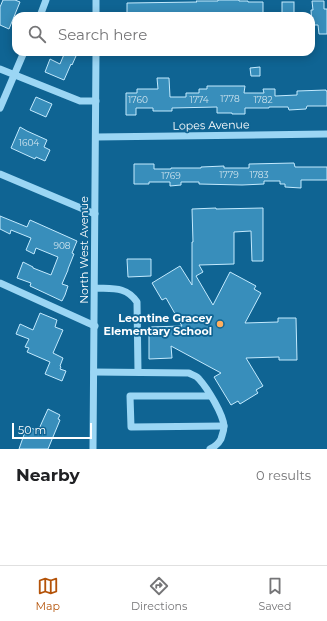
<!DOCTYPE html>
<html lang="en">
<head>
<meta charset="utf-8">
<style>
  :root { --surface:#fff; --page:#f2f2f2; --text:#202124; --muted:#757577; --line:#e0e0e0; --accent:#b45309 }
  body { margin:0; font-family:Montserrat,sans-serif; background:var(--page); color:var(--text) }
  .scale { position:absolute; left:12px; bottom:10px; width:80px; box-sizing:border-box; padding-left:4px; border:2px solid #fff; border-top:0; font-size:11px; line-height:14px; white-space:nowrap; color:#fff; -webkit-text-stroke:3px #0f6493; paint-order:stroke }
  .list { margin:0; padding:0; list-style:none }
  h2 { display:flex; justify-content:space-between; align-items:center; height:52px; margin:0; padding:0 16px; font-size:17px }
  h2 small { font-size:13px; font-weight:400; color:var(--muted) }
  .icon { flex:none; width:22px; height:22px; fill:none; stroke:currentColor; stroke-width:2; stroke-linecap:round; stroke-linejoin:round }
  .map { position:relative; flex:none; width:327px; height:449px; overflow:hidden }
  .search { position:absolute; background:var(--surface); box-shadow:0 2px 10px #0003; left:12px; right:12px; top:12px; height:44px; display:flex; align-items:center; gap:10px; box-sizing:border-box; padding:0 14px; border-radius:12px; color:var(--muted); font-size:15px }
  .sheet { height:116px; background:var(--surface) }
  nav { display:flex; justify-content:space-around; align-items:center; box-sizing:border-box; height:56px; border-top:1px solid var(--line); background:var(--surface); font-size:11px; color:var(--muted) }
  nav a { display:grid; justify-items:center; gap:2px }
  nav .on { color:var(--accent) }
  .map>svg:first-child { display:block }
  .building { fill:#388ebb; stroke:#c3eafe }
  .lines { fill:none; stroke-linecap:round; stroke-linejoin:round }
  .minor { stroke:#9bd6f4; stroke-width:7 }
  .poi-dot { fill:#ffaf5e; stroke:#0f6493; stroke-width:1.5 }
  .labels { text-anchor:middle; stroke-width:3.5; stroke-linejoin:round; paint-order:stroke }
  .number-label { font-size:9px; fill:#cde3ee }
  .street-label { font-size:11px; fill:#fff; stroke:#0f6493 }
  .poi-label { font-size:11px; font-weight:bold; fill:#fff; stroke:#0f6493; text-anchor:end }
</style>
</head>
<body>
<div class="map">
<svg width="327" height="449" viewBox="0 0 327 449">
  <rect width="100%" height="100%" fill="#0f6493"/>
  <g class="building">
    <polygon points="3,0 15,0 20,2 9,29 0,25 0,7"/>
    <polygon points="218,0 239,0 239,1 248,1 248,2 263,2 263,16 132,16 132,14 127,14 127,3 197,2 196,1 218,1"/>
    <polygon points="312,1 324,1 324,9 327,9 327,34 319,34 318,25 312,25 311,10 313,10"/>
    <rect x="282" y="2" width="12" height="14"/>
    <polygon points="65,52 68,52 76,56 72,65 71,64 64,80 45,72 50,59 60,64"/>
    <polygon points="260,67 260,76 251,76 250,68"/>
    <polygon points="157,78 169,78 170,97 186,97 186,93 199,93 199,89 207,89 207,86 245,86 244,93 264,93 263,89 275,89 275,96 297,95 297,91 326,90 326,91 327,91 327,106 307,106 306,109 289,110 288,107 269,107 269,108 245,108 245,114 232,114 232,113 217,113 217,107 172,108 172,111 153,111 153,108 136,108 136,115 126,115 126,93 137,93 137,89 158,89"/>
    <polygon points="36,97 52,104 46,117 30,110"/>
    <polygon points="20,127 27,131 47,140 44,147 50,150 45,161 36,157 35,159 11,148"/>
    <polygon points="294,163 295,167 327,167 327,180 301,180 301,188 285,187 285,184 280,184 280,181 264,181 264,184 242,185 199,184 199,182 181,182 181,185 170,186 170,182 149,182 149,184 134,184 134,164 154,164 154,169 171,169 171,168 201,168 201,167 224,166 224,168 249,168 249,164"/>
    <polygon points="216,208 216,209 263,208 263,261 252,261 251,231 234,232 234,264 199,265 203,272 196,276 213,305 230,272 256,286 254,289 261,293 245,323 278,322 278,318 296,318 297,360 279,360 279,357 246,358 263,386 256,390 258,393 240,404 238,401 231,405 214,377 221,373 171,346 172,358 149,359 149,327 182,326 166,298 162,300 152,283 180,266 192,285 192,242 193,242 192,209"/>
    <polygon points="0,216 27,227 30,220 77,241 72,253 74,254 68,269 68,270 62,284 68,286 65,295 62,301 30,286 31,283 17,278 23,262 33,267 33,268 51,275 58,257 36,248 34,254 26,250 31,238 11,230 10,234 0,229"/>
    <polygon points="127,259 151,259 151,276 128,277"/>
    <polygon points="40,313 57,320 55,327 63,330 53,353 63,358 60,366 61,367 60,369 66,371 62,381 45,374 50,362 27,352 29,348 25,347 29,339 16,334 20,324 33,330"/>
    <polygon points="48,409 60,415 58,419 60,420 48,449 19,449 27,426 38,431"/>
  </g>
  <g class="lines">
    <g class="minor">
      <polyline points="96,0 96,16"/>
      <polyline points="40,16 46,0"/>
      <polyline points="0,69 80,101 96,101"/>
      <polyline points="0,108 24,52"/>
      <polyline points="96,137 327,134"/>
      <polyline points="0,174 95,214"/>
      <polyline points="0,283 95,326"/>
      <path d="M95,288C112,289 126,286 137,302L138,372"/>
      <path d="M94,372L189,373C192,375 197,376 199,379C208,389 223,414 224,426C224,431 222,435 221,439C219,443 214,447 210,449"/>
      <polyline points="210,396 130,396 131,427 224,426"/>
      <polyline points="93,449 96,52"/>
    </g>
  </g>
  <circle class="poi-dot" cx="220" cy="324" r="4"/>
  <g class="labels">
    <g class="number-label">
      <text x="230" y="102">1778</text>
      <text x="138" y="103">1760</text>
      <text x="199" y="103">1774</text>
      <text x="263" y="103">1782</text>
      <text x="29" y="146">1604</text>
      <text x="229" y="178">1779</text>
      <text x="259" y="178">1783</text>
      <text x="171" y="179">1769</text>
      <text x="62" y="249">908</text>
    </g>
    <g class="street-label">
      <text transform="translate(211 125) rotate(-1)" y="4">Lopes Avenue</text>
      <text transform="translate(84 250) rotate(-90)" y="4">North West Avenue</text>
    </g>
    <g class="poi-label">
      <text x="212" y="322">Leontine Gracey<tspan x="212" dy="13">Elementary School</tspan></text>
    </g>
  </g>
</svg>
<div class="scale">50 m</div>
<div class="search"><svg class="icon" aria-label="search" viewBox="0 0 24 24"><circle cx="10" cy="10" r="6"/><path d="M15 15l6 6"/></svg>Search here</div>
</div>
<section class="sheet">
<h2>Nearby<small>0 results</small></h2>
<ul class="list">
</ul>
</section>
<nav>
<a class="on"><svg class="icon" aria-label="map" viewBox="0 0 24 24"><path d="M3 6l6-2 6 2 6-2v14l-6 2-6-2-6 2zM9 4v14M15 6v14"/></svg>Map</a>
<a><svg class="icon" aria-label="directions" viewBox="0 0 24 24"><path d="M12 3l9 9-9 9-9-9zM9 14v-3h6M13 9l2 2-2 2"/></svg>Directions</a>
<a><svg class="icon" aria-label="saved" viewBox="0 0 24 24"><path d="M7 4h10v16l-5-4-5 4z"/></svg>Saved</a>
</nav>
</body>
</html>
